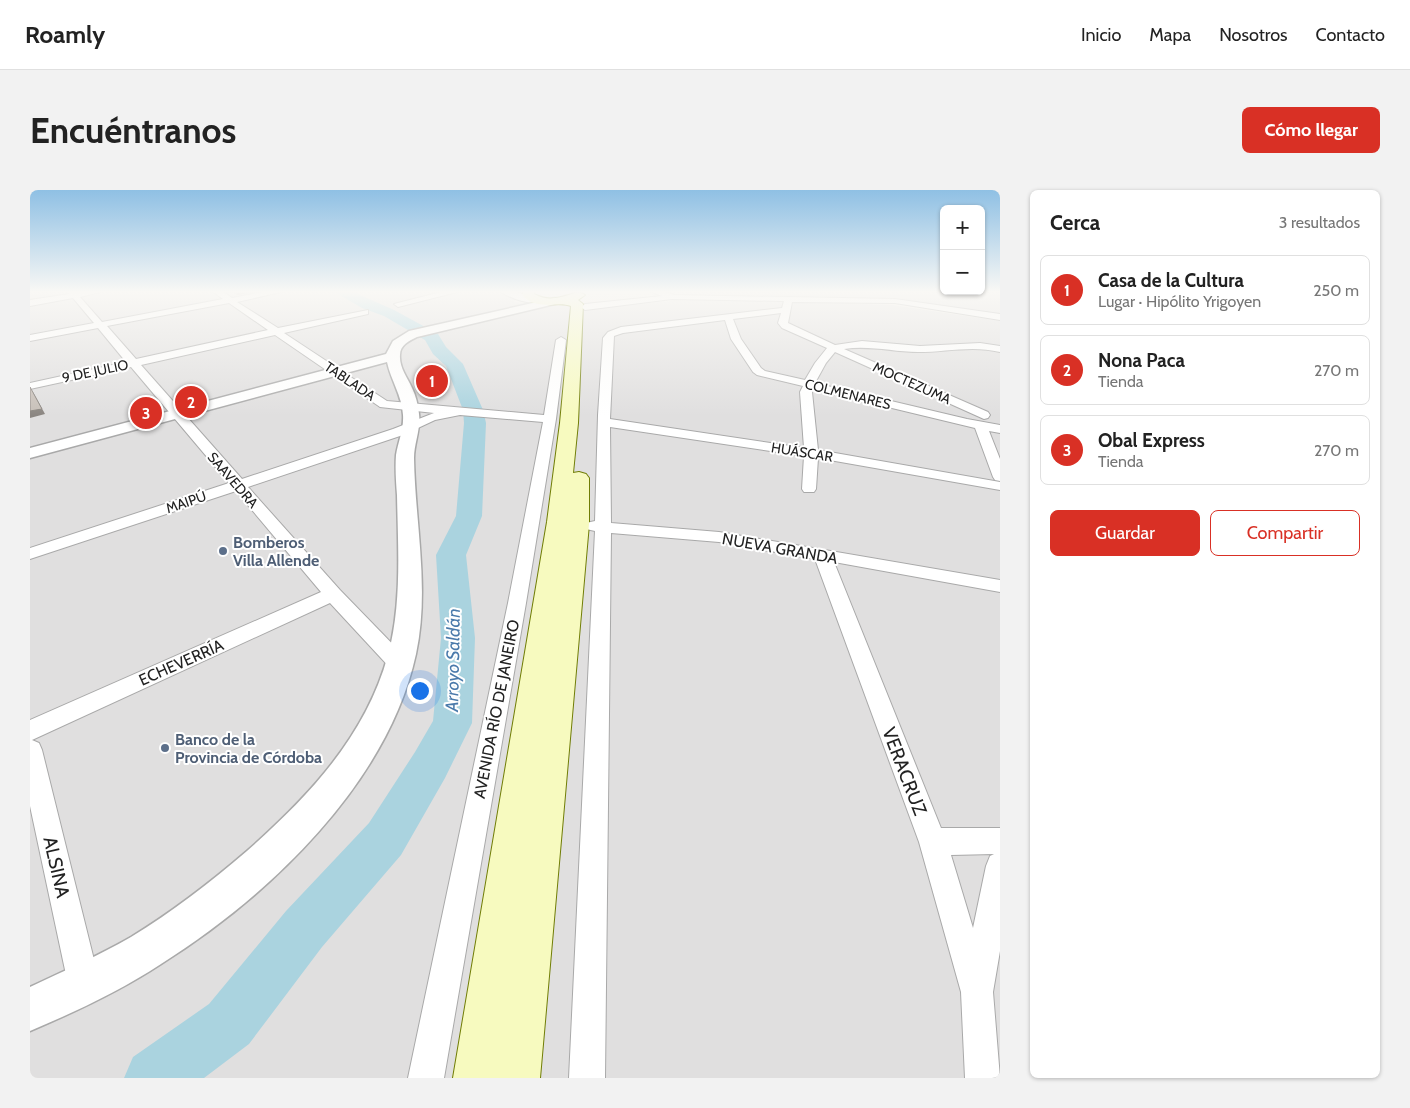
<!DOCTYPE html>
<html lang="es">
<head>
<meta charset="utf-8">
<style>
  :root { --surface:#fff; --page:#f2f2f2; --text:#222; --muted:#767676; --line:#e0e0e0; --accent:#d93025 }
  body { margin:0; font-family:Cabin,sans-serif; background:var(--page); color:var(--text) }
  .controls { position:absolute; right:15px; top:15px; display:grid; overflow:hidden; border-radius:8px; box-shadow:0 1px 4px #0004 }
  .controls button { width:45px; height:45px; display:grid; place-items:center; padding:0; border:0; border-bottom:1px solid var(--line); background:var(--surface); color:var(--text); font:25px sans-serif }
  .you { position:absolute; left:389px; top:500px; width:18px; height:18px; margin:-12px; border:4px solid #fff; border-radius:50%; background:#1a73e8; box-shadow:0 0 0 8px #1a73e833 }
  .badge { display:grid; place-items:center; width:32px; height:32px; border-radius:50%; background:var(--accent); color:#fff; font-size:16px; font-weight:700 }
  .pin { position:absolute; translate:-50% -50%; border:2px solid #fff; box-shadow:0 1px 5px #0006 }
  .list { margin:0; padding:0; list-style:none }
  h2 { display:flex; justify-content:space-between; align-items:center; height:65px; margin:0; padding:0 20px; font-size:21px }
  h2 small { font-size:16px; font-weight:400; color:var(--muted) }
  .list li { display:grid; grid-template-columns:32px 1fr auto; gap:15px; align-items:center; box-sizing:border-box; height:70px; margin:0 10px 10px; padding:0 10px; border:1px solid var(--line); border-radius:8px }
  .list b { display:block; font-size:19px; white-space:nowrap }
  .list p { margin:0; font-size:16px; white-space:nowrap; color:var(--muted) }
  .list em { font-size:16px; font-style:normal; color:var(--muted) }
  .actions { display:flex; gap:10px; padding:15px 20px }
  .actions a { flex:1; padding:11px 0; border:1px solid var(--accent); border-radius:8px; text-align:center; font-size:18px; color:var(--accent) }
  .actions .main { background:var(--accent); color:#fff }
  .map { position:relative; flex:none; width:970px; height:888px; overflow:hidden; border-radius:8px }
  header { display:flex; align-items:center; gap:30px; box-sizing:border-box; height:70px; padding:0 25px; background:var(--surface); border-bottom:1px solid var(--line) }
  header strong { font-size:24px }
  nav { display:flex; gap:28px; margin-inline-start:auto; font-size:18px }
  .intro { display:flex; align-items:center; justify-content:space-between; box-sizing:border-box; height:120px; padding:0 30px }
  h1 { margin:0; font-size:35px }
  .button { padding:12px 22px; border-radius:8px; background:var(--accent); color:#fff; font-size:18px; font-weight:700 }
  main { display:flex; gap:30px; padding:0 30px }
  aside { flex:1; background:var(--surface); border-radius:8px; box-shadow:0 1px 4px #0004 }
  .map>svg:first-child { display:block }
  .residential { fill:#e0dfdf }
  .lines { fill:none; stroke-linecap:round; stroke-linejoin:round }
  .river { fill:#aad3df; fill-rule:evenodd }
  .minor-casing { stroke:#a9a9a9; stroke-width:2 }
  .tertiary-casing { stroke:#a9a9a9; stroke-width:3 }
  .secondary-casing { stroke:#707d05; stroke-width:2 }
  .minor { fill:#fff; fill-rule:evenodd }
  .tertiary { fill:#fff; fill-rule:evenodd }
  .secondary { fill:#f7fabf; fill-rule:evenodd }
  .wall { fill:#aba49e }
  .shaded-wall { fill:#8b8681 }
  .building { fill:#c7bfb8; stroke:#8b8681 }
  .service-dot { fill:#5c6f8a; stroke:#fff; stroke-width:2 }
  .labels { text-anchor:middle; stroke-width:4; stroke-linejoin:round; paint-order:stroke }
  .far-street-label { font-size:14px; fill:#222; stroke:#fff }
  .service-label { font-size:16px; font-weight:bold; fill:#4e5e75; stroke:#fff; text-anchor:start }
  .street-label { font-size:16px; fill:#222; stroke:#fff }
  .water-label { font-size:18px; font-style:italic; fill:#4a7aab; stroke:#fff }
  .near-street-label { font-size:19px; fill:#222; stroke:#fff }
</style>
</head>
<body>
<header>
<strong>Roamly</strong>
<nav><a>Inicio</a><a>Mapa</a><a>Nosotros</a><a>Contacto</a></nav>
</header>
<div class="intro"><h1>Encuéntranos</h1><a class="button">Cómo llegar</a></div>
<main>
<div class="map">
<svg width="970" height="888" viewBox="0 0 970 888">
  <rect width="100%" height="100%" fill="#f2efe9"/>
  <g class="residential">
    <polygon points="0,101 491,101 484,112 564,118 663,109 862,115 970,131 970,888 0,888"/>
    <polygon points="639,101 970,101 970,126 855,109 651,104"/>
  </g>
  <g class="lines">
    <polygon class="river" points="303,101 321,101 364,120 408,144 416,157 433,174 453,220 456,233 452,326 436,365 445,448 442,533 415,588 371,665 292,757 219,854 174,888 94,888 103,867 179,814 256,721 339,633 385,562 403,531 411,448 406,365 426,326 434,233 433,220 416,176 403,164 395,150 354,126 332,118"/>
    <defs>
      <g id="minor">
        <path d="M37,101H74L50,107L72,132L193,109L182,101H192L202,108L237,101H255L207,112L248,138L338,120V124L254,143L357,211L514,225L526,150L531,147L536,150L526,229L496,413L414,888H378L478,413L513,232L430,225L405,230L373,245L218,297L310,400L377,469L381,475L377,481L370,483L363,481L300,413L2,550L9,553L12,560L70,794L65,805L54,810L43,805L38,794L0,616V530L291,402L206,301L0,369V358L199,293L101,177L0,199V193L96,172L68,138L0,151V145L64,133L43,108L0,116V110L39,104ZM199,113L238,140L106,169L77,136ZM245,145L350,217L404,223L363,239L212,289L111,175Z"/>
        <polygon points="415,101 431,101 368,117 364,114"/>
        <path d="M470,101H482L513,110C503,117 479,108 470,101Z"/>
        <path d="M619,101H633L644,105L865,109L970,124V130L865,113L762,112L758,133L805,155L832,151L890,156L950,153L970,156V162C942,155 916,162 888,162C864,162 839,155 814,159L958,222L960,225L958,228L954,229L805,162L796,173L785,193L937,229L970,235V243L959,241L970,269V291L965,290L963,287L945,238L783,199L782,202L788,260L970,292V300L788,268L786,299L784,302H774L772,299L774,266L580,237L581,333L689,342L970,390V402L804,372L911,638H970V761L963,802L970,888H935L931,802L889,652L785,369L689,352L581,343L575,888H539L565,341L556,339L554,336L556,333L565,331L568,225L573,148L578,142L591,137L752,118L754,111L642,109L555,120L551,117L555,114L632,106ZM751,123L748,133L752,138L797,158L785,173L775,190L735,181L731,178L711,149L703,129ZM695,130L701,149L723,182L727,185L773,196L770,202L774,258L580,229L584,146L593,143ZM964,664L960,666L956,676L943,738L921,665Z"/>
      </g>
      <path id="tertiary" d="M525,108L529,109L530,111L529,113L387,147C379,151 370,155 370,165C369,177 377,187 382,198C386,206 388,215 389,224C391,239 384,253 384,268C385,333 400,399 386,464C358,593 239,706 131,774C90,801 45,822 0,841V797C34,781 68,766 101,747C142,722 181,692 217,661C279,606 336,546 358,465C372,414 368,358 367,305C366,292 365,278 366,265C368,252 374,239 373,225C372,205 361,191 357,172L0,268V258L356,164L363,151L379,141Z"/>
      <path id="secondary" d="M494,101H505L504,104C521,113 533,106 549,102L555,105L548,110L553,114L548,233L543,283L549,282L556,284L559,288V334L510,888H423L517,332L530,233L541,116C527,110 508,122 492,105Z"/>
    </defs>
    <use href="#minor" class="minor-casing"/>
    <use href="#tertiary" class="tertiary-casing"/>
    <use href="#secondary" class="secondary-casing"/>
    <use href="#minor" class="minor"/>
    <use href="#tertiary" class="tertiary"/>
    <use href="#secondary" class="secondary"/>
  </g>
  <polygon class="wall" points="201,101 231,101 207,105"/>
  <g class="shaded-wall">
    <polygon points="206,101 231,101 207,105"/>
    <polygon points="3,202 15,224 0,228 0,221"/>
  </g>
  <polygon class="building" points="0,197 12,219 0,221"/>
  <linearGradient id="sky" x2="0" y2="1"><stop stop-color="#8fc0e4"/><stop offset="0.45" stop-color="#f9f8f5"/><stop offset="1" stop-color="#f9f8f5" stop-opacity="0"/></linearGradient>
  <rect width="970" height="226" fill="url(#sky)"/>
  <g class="service-dot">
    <circle cx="193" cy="361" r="5"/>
    <circle cx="135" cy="558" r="5"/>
  </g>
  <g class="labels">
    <g class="far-street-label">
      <text transform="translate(65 181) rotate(-12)" y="5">9 DE JULIO</text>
      <text transform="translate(320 191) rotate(34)" y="5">TABLADA</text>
      <text transform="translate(882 193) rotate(24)" y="5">MOCTEZUMA</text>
      <text transform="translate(818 204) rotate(14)" y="5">COLMENARES</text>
      <text transform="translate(772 262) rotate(9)" y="5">HUÁSCAR</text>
      <text transform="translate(203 290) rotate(49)" y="5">SAAVEDRA</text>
      <text transform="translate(156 312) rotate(-19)" y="5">MAIPÚ</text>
    </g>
    <g class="service-label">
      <text x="203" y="358">Bomberos<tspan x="203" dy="18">Villa Allende</tspan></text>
      <text x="145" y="555">Banco de la<tspan x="145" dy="18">Provincia de Córdoba</tspan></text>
    </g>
    <g class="street-label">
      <text transform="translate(750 358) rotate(10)" y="6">NUEVA GRANDA</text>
      <text transform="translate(151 472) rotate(-24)" y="6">ECHEVERRÍA</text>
      <text transform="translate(466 519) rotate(-79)" y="6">AVENIDA RÍO DE JANEIRO</text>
    </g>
    <g class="water-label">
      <text transform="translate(423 470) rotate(-89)" y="6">Arroyo Saldán</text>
    </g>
    <g class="near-street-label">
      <text transform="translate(875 581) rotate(69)" y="7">VERACRUZ</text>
      <text transform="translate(27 677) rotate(77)" y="7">ALSINA</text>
    </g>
  </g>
</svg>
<div class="controls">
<button>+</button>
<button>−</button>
</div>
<div class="you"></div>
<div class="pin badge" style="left:402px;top:191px">1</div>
<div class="pin badge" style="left:161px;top:212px">2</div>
<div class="pin badge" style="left:116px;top:223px">3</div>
</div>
<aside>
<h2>Cerca<small>3 resultados</small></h2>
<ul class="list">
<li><span class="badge">1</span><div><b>Casa de la Cultura</b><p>Lugar · Hipólito Yrigoyen</p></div><em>250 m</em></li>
<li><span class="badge">2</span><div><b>Nona Paca</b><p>Tienda</p></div><em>270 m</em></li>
<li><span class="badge">3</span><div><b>Obal Express</b><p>Tienda</p></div><em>270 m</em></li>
</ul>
<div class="actions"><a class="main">Guardar</a><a>Compartir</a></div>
</aside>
</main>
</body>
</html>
